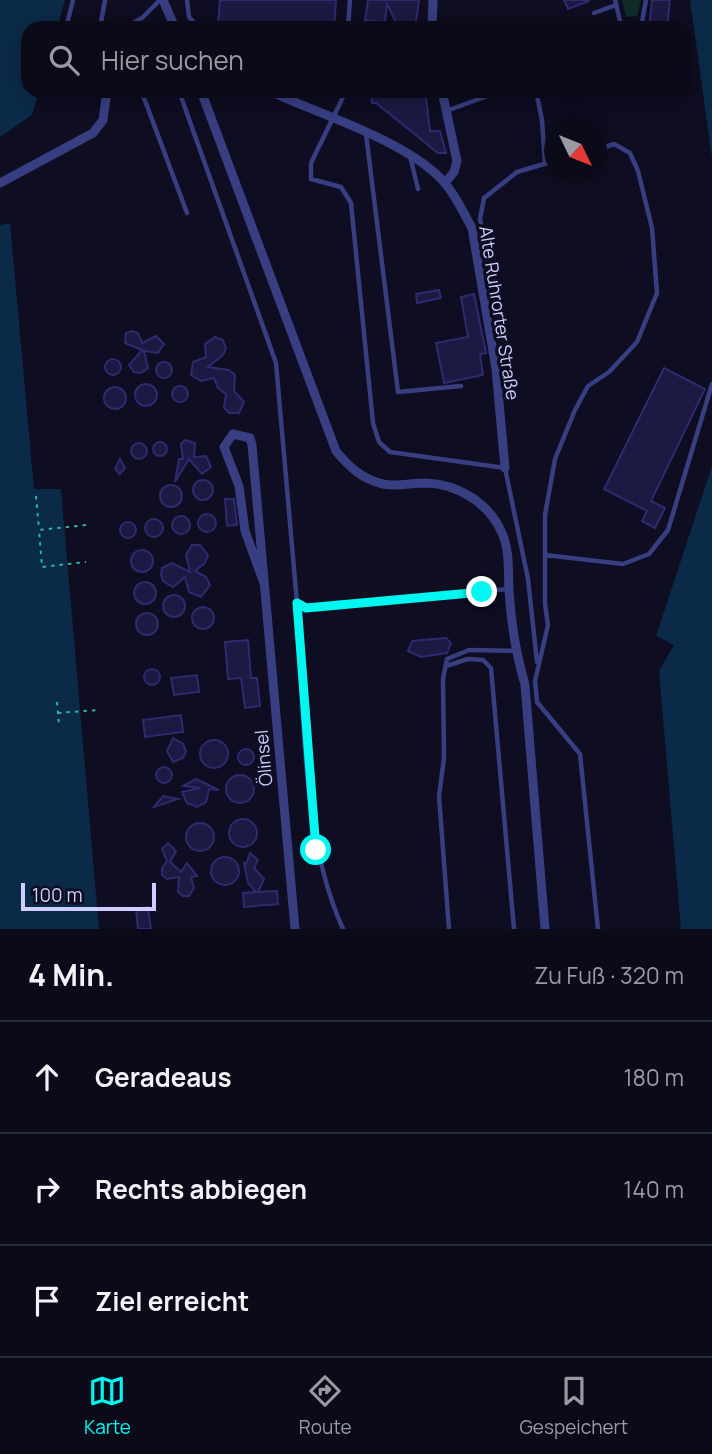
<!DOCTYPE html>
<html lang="de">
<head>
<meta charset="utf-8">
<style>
  :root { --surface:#0a0a19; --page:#131322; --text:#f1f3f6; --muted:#999aa2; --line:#2a2b38; --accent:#00f8f0 }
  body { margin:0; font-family:Manrope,sans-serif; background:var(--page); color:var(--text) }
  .compass { position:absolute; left:544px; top:119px; width:63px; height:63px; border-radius:50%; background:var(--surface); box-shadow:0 4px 18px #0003; rotate:133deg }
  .scale { position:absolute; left:21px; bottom:18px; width:135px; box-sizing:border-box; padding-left:7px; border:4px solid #cdceff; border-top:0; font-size:19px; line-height:24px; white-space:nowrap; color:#cdceff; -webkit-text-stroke:5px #0e0d21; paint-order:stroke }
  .stop { position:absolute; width:21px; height:21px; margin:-16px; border:5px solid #00f8f0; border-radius:50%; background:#fff }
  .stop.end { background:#00f8f0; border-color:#fff; box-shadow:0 2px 7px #0008 }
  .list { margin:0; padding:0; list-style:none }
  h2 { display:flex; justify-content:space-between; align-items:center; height:91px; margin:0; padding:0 28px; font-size:30px }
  h2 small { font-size:23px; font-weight:400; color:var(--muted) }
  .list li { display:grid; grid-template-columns:46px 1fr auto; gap:21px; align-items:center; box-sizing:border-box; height:112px; padding:0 28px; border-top:2px solid var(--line) }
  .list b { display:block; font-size:26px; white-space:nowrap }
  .list em { font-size:23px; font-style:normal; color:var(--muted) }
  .icon { flex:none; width:38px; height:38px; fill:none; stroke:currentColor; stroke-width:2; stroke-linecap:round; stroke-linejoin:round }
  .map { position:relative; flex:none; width:712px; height:929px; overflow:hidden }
  .search { position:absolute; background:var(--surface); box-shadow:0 4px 18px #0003; left:21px; right:21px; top:21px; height:77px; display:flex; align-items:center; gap:18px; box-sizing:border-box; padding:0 24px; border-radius:21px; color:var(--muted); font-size:26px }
  .sheet { height:427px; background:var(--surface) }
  nav { display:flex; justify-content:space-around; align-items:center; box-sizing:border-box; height:98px; border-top:2px solid var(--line); background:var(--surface); font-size:19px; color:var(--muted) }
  nav a { display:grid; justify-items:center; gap:4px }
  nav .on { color:var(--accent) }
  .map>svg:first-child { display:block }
</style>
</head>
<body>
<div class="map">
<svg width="712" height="929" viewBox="0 0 712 929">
  <rect width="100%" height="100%" fill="#0e0d21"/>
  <!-- green -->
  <path fill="#102b27" d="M622 0H641L637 16 626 17Z"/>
  <!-- water -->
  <path fill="#0b2a47" d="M0 0H65L57 28H28V91H39L32 115 0 137Z
    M690 0H712V158Z
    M10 223 34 489H61L99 929H0V225Z
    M712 466V929H681L659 671 674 645 656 636Z"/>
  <!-- building -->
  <path fill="#1c1943" stroke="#2f2a6f" stroke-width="2" d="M220 0H336L334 28 218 25Z
    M368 0H419L415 28H399L387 4 385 22 365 20Z
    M564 0H589V1L568 9Z
    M652 0H670L667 28H649Z
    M371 91H422L426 97 430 131H440L446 153H438L376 103H372Z
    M439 290 441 298 417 303 416 294Z
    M474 294 486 353 480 354 483 375 444 383 436 343 468 337 461 297Z
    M132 331 138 333 142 343 156 336 164 344 158 353 144 351 148 368 141 373 134 372 129 365 142 350 125 343 126 333Z
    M215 337 223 340 226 349 223 355 208 367 229 370 235 375 234 391 244 402 239 413H229L224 408 226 394 218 388 214 378 201 381 191 375 193 362 206 357 205 344Z
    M105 367a8 8 0 1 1 16 0a8 8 0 1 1-16 0Z
    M156 370a8 8 0 1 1 16 0a8 8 0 1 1-16 0Z
    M664 368 705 389 651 501 665 508 655 528 642 521 647 511 604 489Z
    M135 395a11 11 0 1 1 22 0a11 11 0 1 1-22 0Z
    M172 394a8 8 0 1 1 16 0a8 8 0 1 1-16 0Z
    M104 398a11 11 0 1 1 22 0a11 11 0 1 1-22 0Z
    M185 440 195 443 194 457 206 456 211 467 202 474 189 459 175 482 179 459H183L181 444Z
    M153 449a7 7 0 1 1 14 0a7 7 0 1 1-14 0Z
    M131 451a8 8 0 1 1 16 0a8 8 0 1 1-16 0Z
    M120 459 125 468 120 474 115 469Z
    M193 490a10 10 0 1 1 20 0a10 10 0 1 1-20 0Z
    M160 496a11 11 0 1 1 22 0a11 11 0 1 1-22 0Z
    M225 499H234L237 525 227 526Z
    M198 523a9 9 0 1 1 18 0a9 9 0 1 1-18 0Z
    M172 525a9 9 0 1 1 18 0a9 9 0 1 1-18 0Z
    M145 528a9 9 0 1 1 18 0a9 9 0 1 1-18 0Z
    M120 530a8 8 0 1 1 16 0a8 8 0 1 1-16 0Z
    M192 545H200L208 555 205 563 195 571 206 577 210 585 201 597 189 592 185 577 173 587 163 581 161 574 162 568 172 563 190 572 186 555Z
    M131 561a11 11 0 1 1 22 0a11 11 0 1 1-22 0Z
    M134 593a11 11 0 1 1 22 0a11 11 0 1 1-22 0Z
    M163 606a11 11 0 1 1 22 0a11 11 0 1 1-22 0Z
    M192 618a11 11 0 1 1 22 0a11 11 0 1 1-22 0Z
    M136 624a11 11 0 1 1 22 0a11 11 0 1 1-22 0Z
    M446 638 451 643 447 653 421 657 408 651 412 641Z
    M248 640 251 678H257L260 706 245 708 241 678 228 679 225 642Z
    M144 677a8 8 0 1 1 16 0a8 8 0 1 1-16 0Z
    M197 675 199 692 174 695 171 678Z
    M181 715 183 732 145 737 143 720Z
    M173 738 183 744 186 751 183 758 173 762 167 751Z
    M200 754a14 14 0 1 1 28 0a14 14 0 1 1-28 0Z
    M238 757a8 8 0 1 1 16 0a8 8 0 1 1-16 0Z
    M156 775a8 8 0 1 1 16 0a8 8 0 1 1-16 0Z
    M226 789a14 14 0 1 1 28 0a14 14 0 1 1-28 0Z
    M196 779 219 790 209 789 206 802 197 807 187 803 182 792 200 788 183 786Z
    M163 796 178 799 154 807Z
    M229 833a14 14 0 1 1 28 0a14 14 0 1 1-28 0Z
    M186 837a14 14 0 1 1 28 0a14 14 0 1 1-28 0Z
    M168 843 176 851 170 862 181 872 187 863 197 876 191 877 194 888 189 896H183L178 892 179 877 167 879 162 875V868L167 861 162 849Z
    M250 853 258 860 254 868 264 879 258 892 277 891 278 904 244 907 243 893 256 892 248 883 244 863 246 864Z
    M211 871a14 14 0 1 1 28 0a14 14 0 1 1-28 0Z
    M148 907 151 929H138L136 909Z"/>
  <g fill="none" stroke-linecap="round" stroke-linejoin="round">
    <!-- path -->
    <path stroke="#2cb49a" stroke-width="2" stroke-dasharray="3.5 5" stroke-linecap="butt" d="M36 496 39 529
      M86 525 39 530 42 567 86 562
      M57 702 59 725
      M58 713 98 710"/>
    <!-- service -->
    <path stroke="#373e81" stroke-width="4.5" d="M187 0 189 17 199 28
      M615 0 621 25 626 28
      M594 13 616 5
      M66 28 73 0
      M100 28 105 0
      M124 28 142 18 160 0
      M348 28 350 0
      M636 28 642 22 646 0
      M138 91 144 98 187 213
      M179 91 276 363 297 603
      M346 91 311 163V179L341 187 351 203 373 423 379 442 390 452 505 468 528 579 537 662
      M536 91 542 120 545 164
      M446 111 501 91
      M366 134 398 392 461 386
      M596 150 614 144 630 153 638 171 652 228 657 293 637 342 609 372 588 386 575 410 555 459 545 515V604L548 625 535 681 537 702 580 754 598 929
      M410 156 418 189
      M480 274 488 271 490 265 480 219 484 198 517 172 554 161
      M545 555 623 564 649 554 668 530 712 384
      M446 666 468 659 483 660 491 668 514 929
      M343 929C300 834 304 707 297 603L306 608 508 589
      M449 929 439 796 444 758 443 679 447 659 469 650 516 651"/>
    <!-- minor -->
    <path stroke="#373e81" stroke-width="9" d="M163 0 175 28
      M432 28 433 0
      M201 91 336 451C349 467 362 479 383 484 397 487 411 483 426 483 458 484 489 503 502 533 510 551 508 571 509 591 511 623 516 654 525 685L545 929
      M269 91C319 114 407 141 443 181 455 194 463 212 472 228L496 369 505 468
      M442 91 457 161 454 172 445 183
      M0 183 93 133 103 120 107 91
      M264 583 245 531 239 486 224 447 233 434 250 438 252 445 295 929"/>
  </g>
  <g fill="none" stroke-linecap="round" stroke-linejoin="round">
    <!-- route -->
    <path stroke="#00f8f0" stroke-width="9" d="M316 850 297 603 306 608 482 592"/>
  </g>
  <g text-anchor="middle" stroke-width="7" stroke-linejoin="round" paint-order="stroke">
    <!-- street labels -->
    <g font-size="18" fill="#cdceff" stroke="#0e0d21">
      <text transform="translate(499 313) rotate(81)" y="6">Alte Ruhrorter Straße</text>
      <text transform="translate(264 758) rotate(-95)" y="6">Ölinsel</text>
    </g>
  </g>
</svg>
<svg class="compass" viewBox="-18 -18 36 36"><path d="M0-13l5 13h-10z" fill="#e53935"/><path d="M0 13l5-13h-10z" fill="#999aa2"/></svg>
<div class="scale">100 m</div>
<div class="stop" style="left:316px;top:850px"></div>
<div class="stop end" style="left:482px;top:592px"></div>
<div class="search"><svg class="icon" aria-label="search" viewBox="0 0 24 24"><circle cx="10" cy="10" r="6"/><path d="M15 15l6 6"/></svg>Hier suchen</div>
</div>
<section class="sheet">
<h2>4 Min.<small>Zu Fuß · 320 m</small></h2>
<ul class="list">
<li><svg class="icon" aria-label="ahead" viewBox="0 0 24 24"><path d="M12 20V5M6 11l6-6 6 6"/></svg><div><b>Geradeaus</b></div><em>180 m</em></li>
<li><svg class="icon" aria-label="right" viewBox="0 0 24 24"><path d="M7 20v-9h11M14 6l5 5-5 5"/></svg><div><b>Rechts abbiegen</b></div><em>140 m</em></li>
<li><svg class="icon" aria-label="arrive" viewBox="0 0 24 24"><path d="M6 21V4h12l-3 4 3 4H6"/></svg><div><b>Ziel erreicht</b></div></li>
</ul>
</section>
<nav>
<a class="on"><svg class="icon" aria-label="map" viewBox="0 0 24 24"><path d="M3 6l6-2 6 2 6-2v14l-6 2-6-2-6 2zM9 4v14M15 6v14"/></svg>Karte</a>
<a><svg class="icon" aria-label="directions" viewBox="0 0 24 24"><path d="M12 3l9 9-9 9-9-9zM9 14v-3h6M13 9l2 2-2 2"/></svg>Route</a>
<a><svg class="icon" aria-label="saved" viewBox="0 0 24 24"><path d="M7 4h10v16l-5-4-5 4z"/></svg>Gespeichert</a>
</nav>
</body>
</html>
